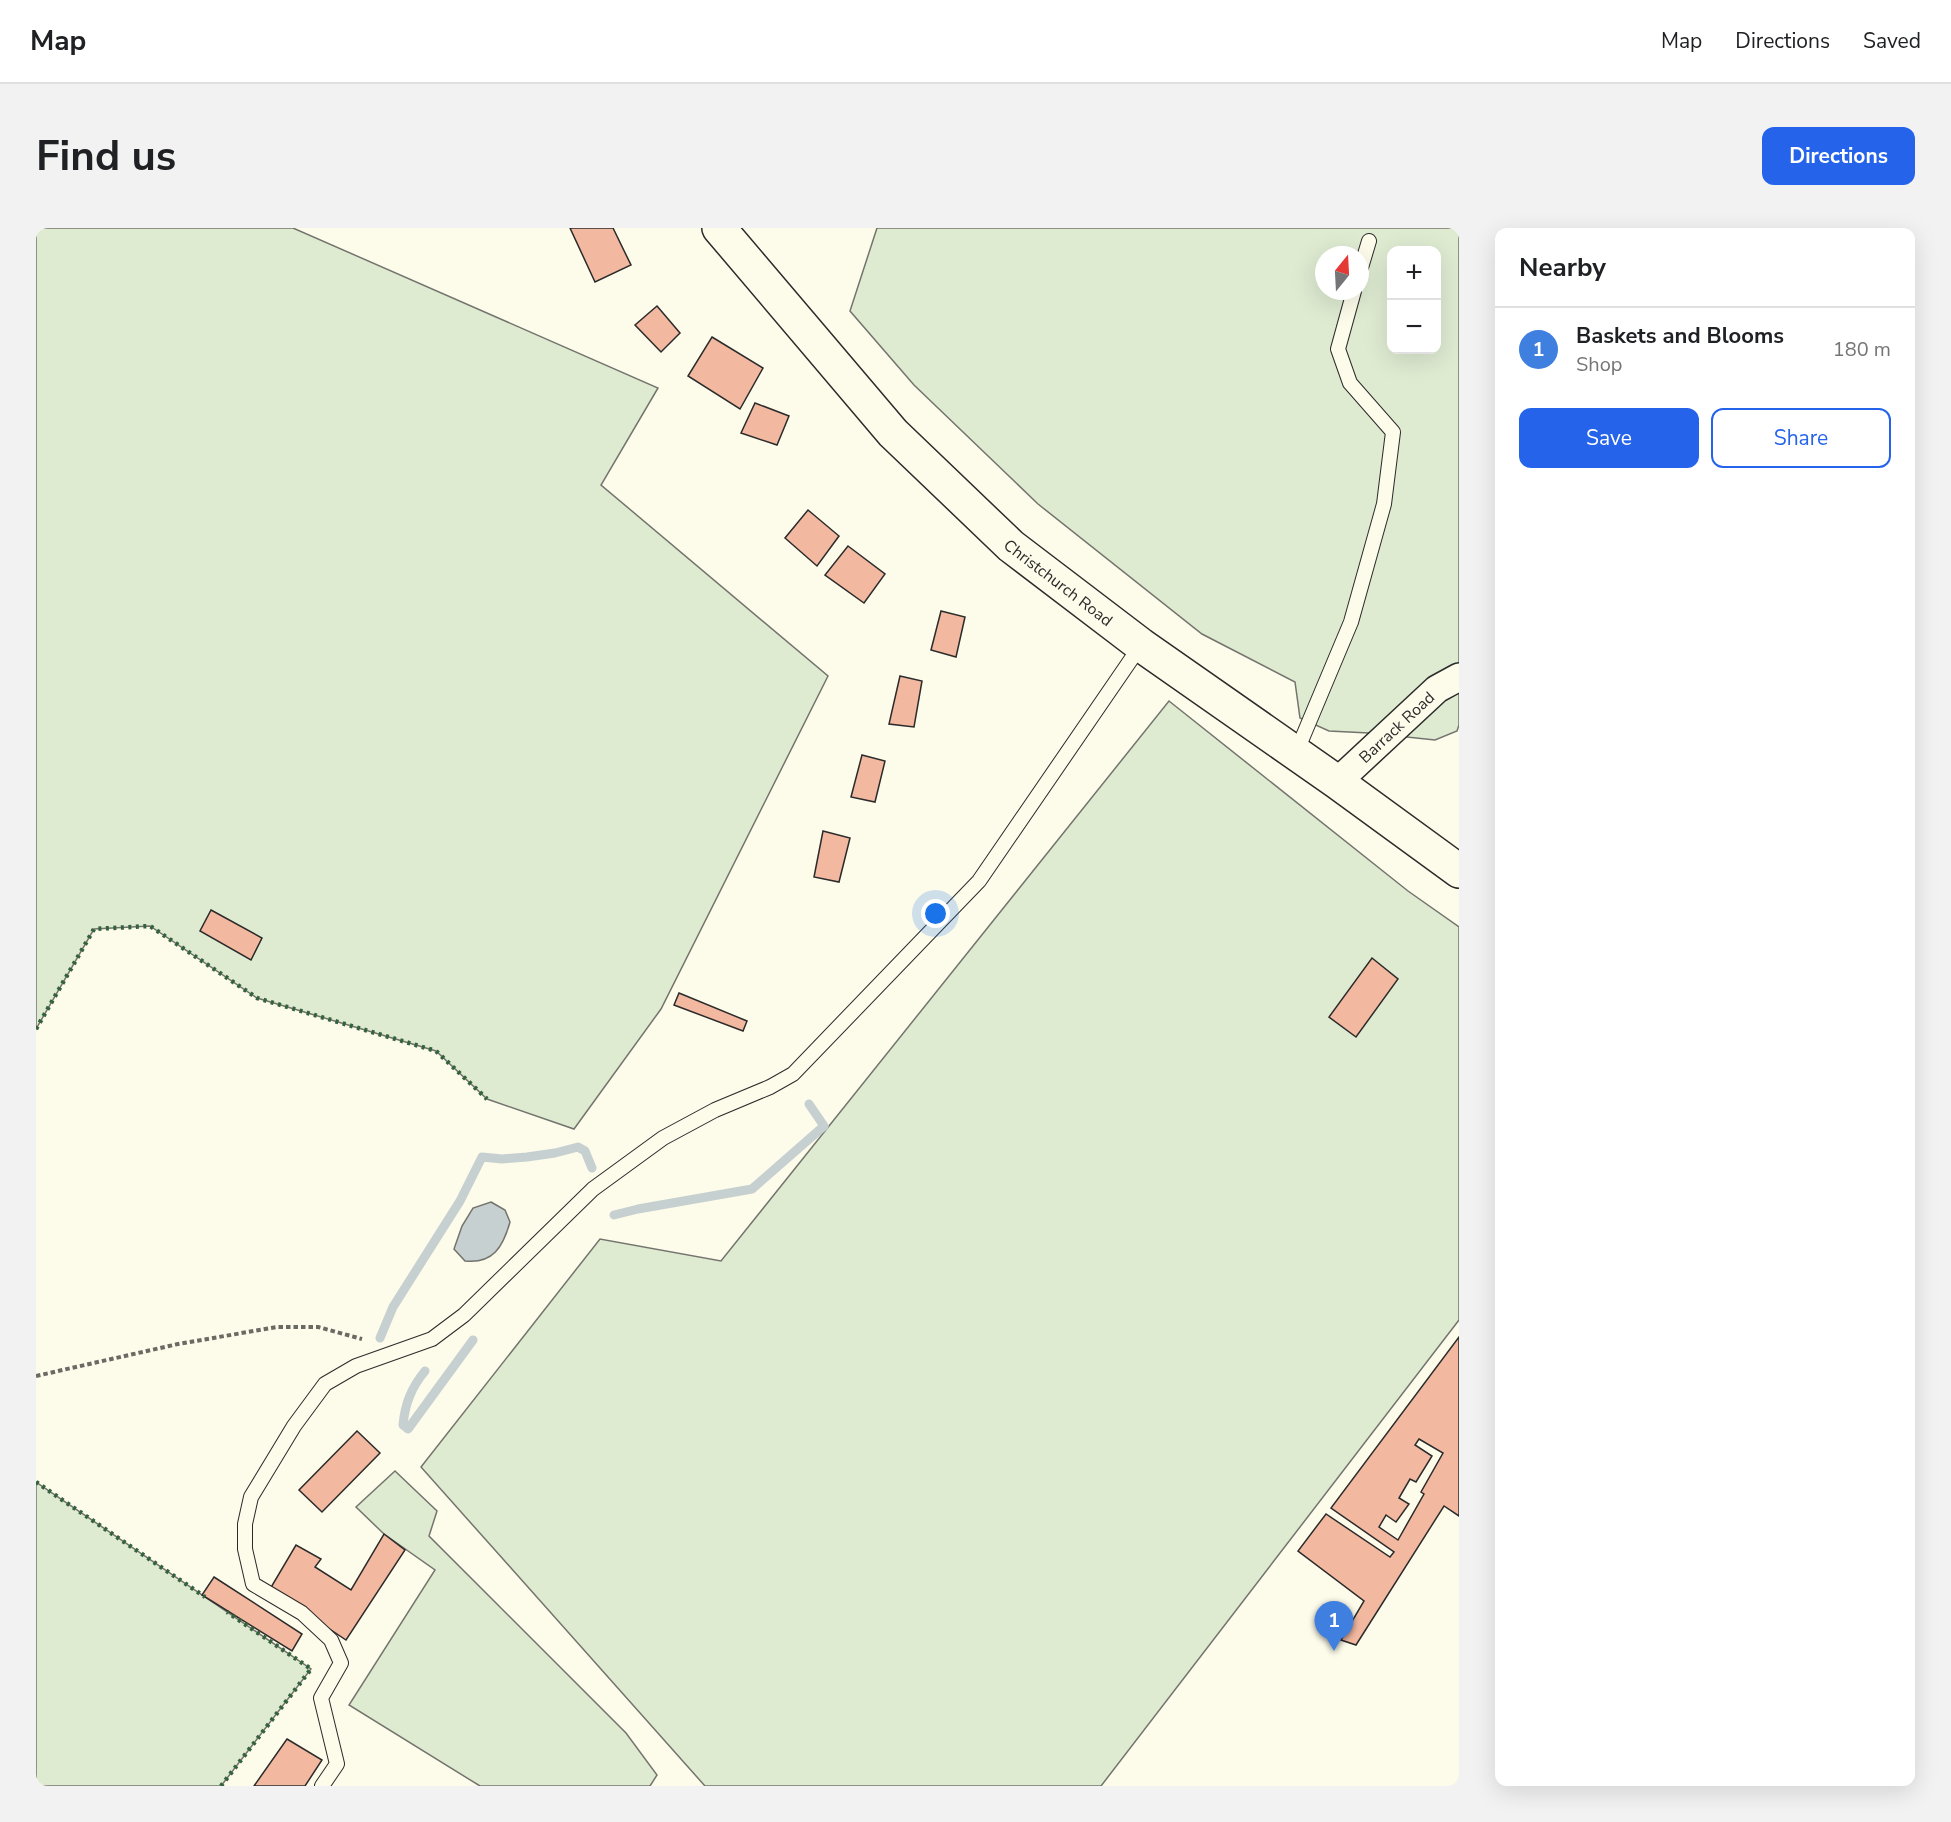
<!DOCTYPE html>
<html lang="en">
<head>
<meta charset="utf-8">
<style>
  :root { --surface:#fff; --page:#f2f2f2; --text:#202124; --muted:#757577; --line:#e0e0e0; --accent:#2563eb }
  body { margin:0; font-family:"Nunito Sans",sans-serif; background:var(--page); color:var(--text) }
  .controls { position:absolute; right:18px; top:18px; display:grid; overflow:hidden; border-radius:12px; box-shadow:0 6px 24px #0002 }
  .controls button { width:54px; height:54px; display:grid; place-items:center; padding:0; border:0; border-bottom:2px solid var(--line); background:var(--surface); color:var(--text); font:30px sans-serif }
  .compass { position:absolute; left:1279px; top:18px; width:54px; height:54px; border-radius:50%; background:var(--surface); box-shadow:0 6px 24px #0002; rotate:18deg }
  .you { position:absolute; left:900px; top:686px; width:21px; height:21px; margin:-15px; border:4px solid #fff; border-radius:50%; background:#1a73e8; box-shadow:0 0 0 9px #1a73e833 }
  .badge { display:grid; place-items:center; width:39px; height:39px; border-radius:50%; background:var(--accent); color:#fff; font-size:20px; font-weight:700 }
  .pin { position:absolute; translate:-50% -50px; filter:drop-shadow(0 2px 3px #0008) }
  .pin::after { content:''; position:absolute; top:32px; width:21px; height:18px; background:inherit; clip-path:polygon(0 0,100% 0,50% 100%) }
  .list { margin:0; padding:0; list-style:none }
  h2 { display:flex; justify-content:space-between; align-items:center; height:78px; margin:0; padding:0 24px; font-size:26px }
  h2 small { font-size:20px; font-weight:400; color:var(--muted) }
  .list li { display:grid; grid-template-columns:39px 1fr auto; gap:18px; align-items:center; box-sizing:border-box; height:84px; padding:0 24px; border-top:2px solid var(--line) }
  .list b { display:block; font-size:22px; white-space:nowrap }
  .list p { margin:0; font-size:20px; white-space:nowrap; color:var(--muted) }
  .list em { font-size:20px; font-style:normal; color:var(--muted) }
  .actions { display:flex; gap:12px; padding:18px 24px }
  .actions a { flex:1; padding:14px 0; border:2px solid var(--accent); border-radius:12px; text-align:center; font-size:21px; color:var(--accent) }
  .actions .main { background:var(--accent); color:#fff }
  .map { position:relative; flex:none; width:1423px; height:1558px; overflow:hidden; border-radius:12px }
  header { display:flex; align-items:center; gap:36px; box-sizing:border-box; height:84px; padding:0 30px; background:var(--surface); border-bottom:2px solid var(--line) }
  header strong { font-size:28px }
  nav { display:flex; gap:33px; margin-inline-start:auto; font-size:21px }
  .intro { display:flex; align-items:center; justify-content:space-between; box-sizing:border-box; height:144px; padding:0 36px }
  h1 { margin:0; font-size:42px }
  .button { padding:15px 27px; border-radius:12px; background:var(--accent); color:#fff; font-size:21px; font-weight:700 }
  main { display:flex; gap:36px; padding:0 36px }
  aside { flex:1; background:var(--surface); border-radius:12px; box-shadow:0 6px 24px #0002 }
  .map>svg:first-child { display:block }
</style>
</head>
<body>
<header>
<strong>Map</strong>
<nav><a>Map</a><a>Directions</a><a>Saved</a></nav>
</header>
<div class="intro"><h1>Find us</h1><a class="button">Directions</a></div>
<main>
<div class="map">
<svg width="1423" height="1558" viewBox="0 0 1423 1558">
  <rect width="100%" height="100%" fill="#fdfbea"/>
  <!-- green -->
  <path fill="#deebd1" stroke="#74746e" stroke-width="1.5" fill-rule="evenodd" d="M0 0H257L622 160 565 257 792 448 625 781 538 901 451 871 400 823 221 770 114 698 58 701 0 801Z
    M841 0H1423V497L1421 503 1399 512 1333 505 1293 503 1264 490 1259 454 1166 406 1002 276 878 157 814 83ZM1356 22H1400V122H1356ZM1288 27H1324V63H1288Z
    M1133 473 1372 663 1423 699V1092L1065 1558H669L385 1239 564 1011 685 1033Z
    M359 1243 401 1283 393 1308 590 1505 621 1547 614 1558H444L313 1477 399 1342 348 1306 320 1279Z
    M0 1254 275 1441 185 1558H0Z"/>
  <!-- water -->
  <path fill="#c7d0d0" stroke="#74746e" stroke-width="1.5" d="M455 974 469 982 474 994C467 1019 457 1036 429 1033L418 1021 426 998 437 980Z"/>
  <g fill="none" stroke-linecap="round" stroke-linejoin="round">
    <!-- stream -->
    <path stroke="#c7d0d0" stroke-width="9" d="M578 987 602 981 716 961 788 898 773 876
      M344 1110 357 1079 424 973 446 929 466 931 491 929 519 925 542 919 549 923 556 940
      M389 1143C375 1160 369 1176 367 1197L372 1201 437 1112"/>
  </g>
  <!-- building -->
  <path fill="#f2b8a0" stroke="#2b2b2b" stroke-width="1.5" fill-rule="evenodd" d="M534 0H577L595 37 559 54Z
    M621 78 644 105 625 124 599 97Z
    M676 109 727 140 704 181 652 148Z
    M719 175 753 188 741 217 705 205Z
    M772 282 803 308 781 338 749 310Z
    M812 318 849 346 828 375 789 347Z
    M905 383 929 389 920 429 895 422Z
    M864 448 886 453 878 499 853 496Z
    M826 527 849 533 839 574 815 569Z
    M787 603 814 610 803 654 778 649Z
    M175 682 226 710 215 732 164 703Z
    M1336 730 1362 751 1320 809 1293 789Z
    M643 765 711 793 707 803 638 777Z
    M1423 1109V1288L1408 1278 1320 1417 1305 1412 1328 1373 1262 1323 1290 1286 1354 1329 1358 1324 1295 1280ZM1383 1211 1407 1225 1385 1264 1388 1266 1362 1312 1343 1299 1350 1287 1360 1294 1373 1276 1363 1270 1374 1251 1380 1254 1396 1228 1379 1217Z
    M321 1203 344 1225 286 1284 263 1262Z
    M348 1306 369 1322 310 1412 234 1361 260 1317 285 1331 279 1339 315 1362Z
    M178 1349 266 1406 256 1423 166 1367Z
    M251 1511 286 1532 269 1558H218Z"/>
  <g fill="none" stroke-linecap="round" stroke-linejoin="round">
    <!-- lane casing -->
    <g stroke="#2b2b2b" stroke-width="16">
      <path id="lane" d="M1324 43 1333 13
        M1260 525 1315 394 1348 276 1357 204 1314 155 1302 121 1318 63
        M286 1558 301 1536 285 1470 305 1435 295 1412 266 1385 217 1356 209 1321V1296L215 1269 258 1198 289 1156 320 1138 396 1111 428 1087 557 961 627 910 679 882 734 859 757 846 943 653 1105 417"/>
    </g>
    <!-- street casing -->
    <g stroke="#2b2b2b" stroke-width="30">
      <g id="street">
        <path id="s1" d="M1301 554 1401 461 1423 449"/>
      </g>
    </g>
    <!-- secondary casing -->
    <g stroke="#2b2b2b" stroke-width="36">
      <g id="secondary">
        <path id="s2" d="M683 0 857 205 975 318 1105 417 1301 554 1423 643"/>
      </g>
    </g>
    <!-- path -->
    <path stroke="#6a6964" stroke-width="4" stroke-dasharray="4.5 3" stroke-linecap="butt" d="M0 1148 142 1116 241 1099H282L326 1111"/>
    <!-- lane -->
    <use href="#lane" stroke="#fdfbea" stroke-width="14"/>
    <!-- street -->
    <use href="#street" stroke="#fdfbea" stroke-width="27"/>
    <!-- secondary -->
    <use href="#secondary" stroke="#fdfbea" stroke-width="33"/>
    <!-- hedge -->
    <path stroke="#34623c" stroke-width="4.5" stroke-dasharray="3 4.5" stroke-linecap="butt" d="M0 801 58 701 114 698 221 770 400 823 451 871
      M0 1254 169 1369
      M185 1558 275 1441 191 1384"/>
  </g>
  <g text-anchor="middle" stroke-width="4.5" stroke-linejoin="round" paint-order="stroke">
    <!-- street labels -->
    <g font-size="16" fill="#2b2b2b" stroke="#fdfbea">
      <text dy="6" stroke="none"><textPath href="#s2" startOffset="492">Christchurch Road</textPath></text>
      <text dy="6" stroke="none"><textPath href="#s1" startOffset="81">Barrack Road</textPath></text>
    </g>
  </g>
</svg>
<div class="controls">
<button>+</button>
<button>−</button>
</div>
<svg class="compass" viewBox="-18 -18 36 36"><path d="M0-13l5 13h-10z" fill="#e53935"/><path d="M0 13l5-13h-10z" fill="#757577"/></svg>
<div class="you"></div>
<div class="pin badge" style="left:1298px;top:1423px;background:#3f7fe0">1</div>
</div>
<aside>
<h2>Nearby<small></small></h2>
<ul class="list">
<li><span class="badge" style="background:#3f7fe0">1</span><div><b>Baskets and Blooms</b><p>Shop</p></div><em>180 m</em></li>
</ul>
<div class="actions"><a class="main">Save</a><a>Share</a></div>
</aside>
</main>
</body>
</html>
